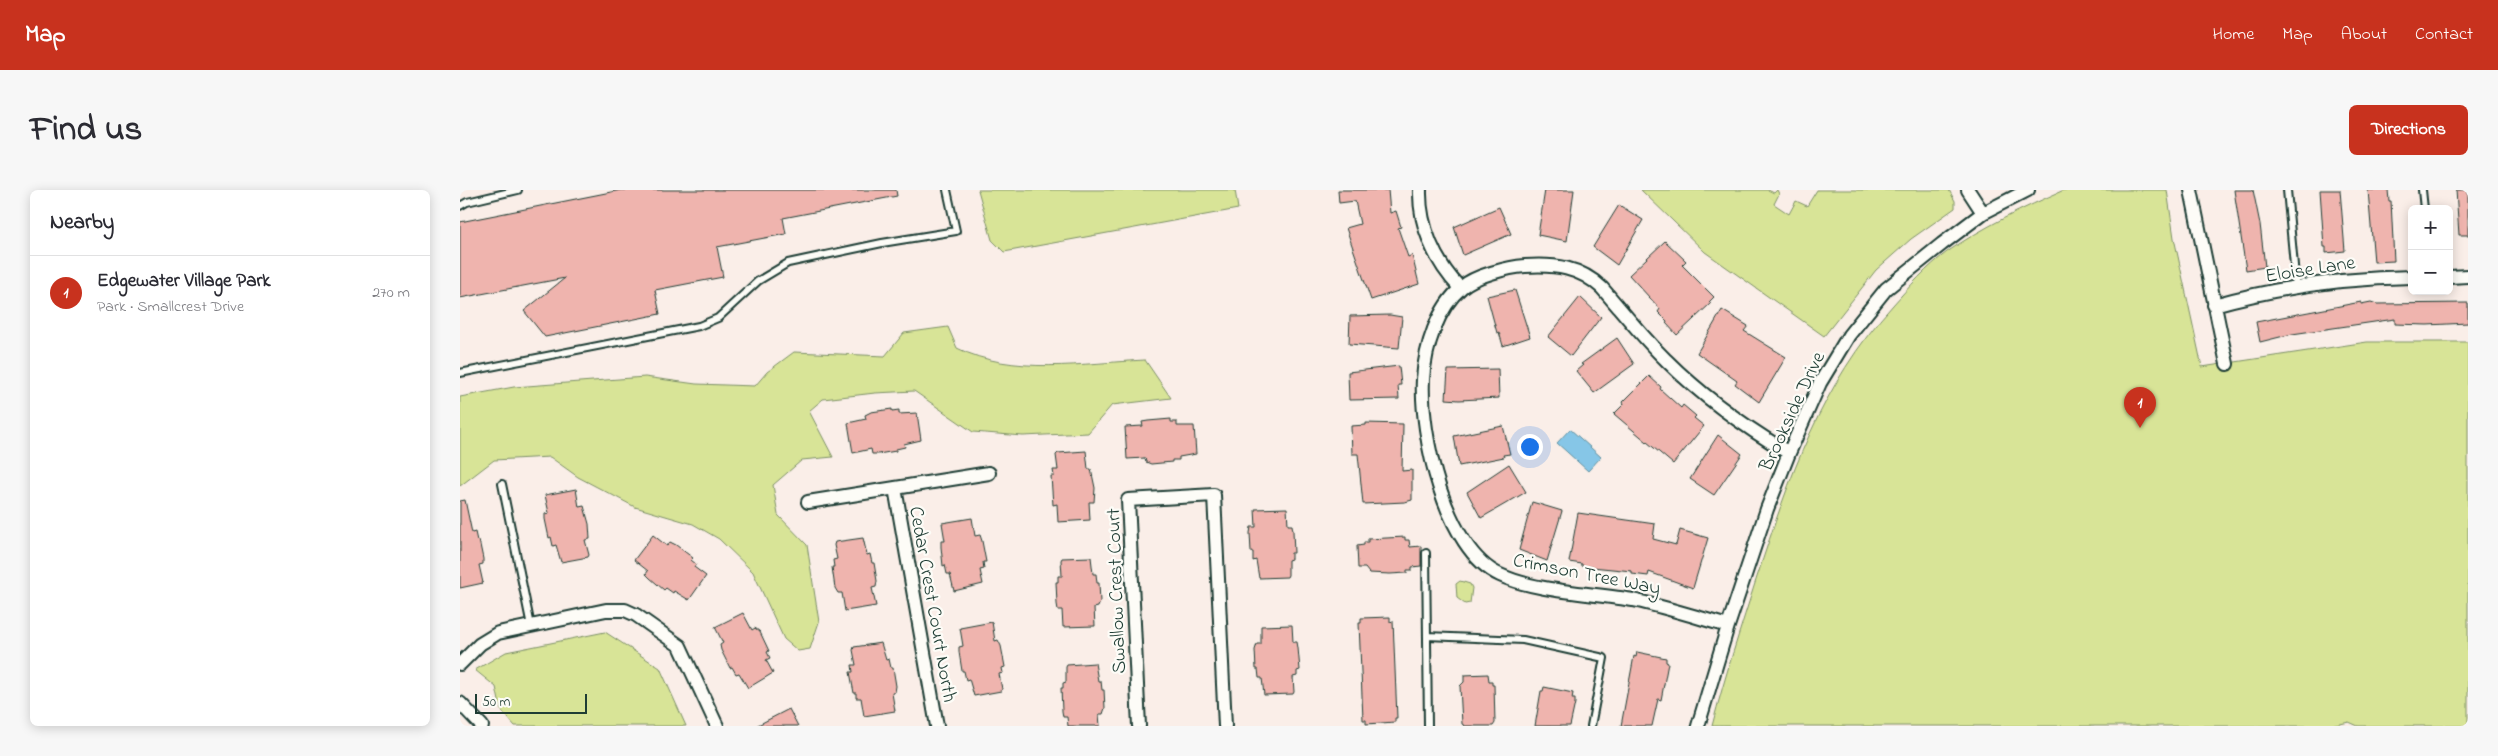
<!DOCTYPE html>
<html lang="en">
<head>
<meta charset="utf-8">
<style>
  :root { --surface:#fff; --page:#f7f7f7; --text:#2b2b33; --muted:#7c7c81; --line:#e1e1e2; --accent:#c8321e }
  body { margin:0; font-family:"Indie Flower",sans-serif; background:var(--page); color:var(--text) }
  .controls { position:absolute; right:15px; top:15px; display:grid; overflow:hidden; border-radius:8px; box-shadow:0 2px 12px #0003 }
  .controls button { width:45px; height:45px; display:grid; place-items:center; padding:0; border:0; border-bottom:1px solid var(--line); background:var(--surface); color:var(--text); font:25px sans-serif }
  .scale { position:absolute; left:15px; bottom:12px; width:112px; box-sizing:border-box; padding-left:5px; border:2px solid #1f3d34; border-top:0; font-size:14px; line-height:18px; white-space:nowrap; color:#1f3d34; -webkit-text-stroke:4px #fdfcf7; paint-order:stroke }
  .you { position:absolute; left:1069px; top:256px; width:18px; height:18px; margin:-12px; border:4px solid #fff; border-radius:50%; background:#1a73e8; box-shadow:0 0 0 8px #1a73e833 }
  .badge { display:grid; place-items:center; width:32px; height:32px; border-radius:50%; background:var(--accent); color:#fff; font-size:16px; font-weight:700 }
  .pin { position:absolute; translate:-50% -41px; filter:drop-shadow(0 1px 2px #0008) }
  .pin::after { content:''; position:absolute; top:26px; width:18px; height:15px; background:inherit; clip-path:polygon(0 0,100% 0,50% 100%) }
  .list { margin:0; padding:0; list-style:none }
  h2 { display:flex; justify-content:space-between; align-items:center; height:65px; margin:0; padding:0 20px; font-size:21px }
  h2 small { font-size:16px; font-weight:400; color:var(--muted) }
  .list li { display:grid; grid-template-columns:32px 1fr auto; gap:15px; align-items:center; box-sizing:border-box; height:75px; padding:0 20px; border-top:1px solid var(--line) }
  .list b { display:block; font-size:19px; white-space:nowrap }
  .list p { margin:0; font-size:16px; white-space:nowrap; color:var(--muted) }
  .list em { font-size:16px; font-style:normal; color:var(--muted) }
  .map { position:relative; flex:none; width:2008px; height:536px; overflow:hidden; border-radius:8px }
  header { display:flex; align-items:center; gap:30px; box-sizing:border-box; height:70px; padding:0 25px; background:var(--accent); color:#fff }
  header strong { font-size:24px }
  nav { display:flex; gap:28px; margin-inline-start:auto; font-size:18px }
  .intro { display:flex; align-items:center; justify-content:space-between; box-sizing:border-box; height:120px; padding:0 30px }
  h1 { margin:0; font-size:35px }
  .button { padding:12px 22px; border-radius:8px; background:var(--accent); color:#fff; font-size:18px; font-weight:700 }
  main { display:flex; gap:30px; padding:0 30px }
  aside { flex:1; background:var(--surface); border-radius:8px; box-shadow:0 2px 12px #0003 }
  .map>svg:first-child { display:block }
</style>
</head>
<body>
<header>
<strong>Map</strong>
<nav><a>Home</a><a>Map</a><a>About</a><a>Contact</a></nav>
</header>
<div class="intro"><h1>Find us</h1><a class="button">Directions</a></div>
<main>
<aside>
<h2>Nearby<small></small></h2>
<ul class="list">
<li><span class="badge">1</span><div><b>Edgewater Village Park</b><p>Park · Smallcrest Drive</p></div><em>270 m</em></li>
</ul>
</aside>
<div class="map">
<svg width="2008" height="536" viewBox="0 0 2008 536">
  <rect width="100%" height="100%" fill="#faeee8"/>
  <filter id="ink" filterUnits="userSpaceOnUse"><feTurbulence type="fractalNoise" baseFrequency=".02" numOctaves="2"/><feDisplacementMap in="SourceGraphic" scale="10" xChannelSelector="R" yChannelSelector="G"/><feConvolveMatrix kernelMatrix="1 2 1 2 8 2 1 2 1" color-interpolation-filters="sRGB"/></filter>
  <g filter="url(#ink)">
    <!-- green -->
    <path fill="#d8e497" stroke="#7c9066" d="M518 0H775L778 19 544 62 532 50Z
      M1181 0H1308L1314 3 1317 0 1319 4 1314 14 1329 24 1336 11 1347 16 1357 0H1489L1495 11V18L1451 49 1416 80 1364 146 1245 62Z
      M1604 0H1707L1714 48 1742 177 1907 152H2008V536H1898L1889 532 1871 536H1252C1265 486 1281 437 1297 387 1330 286 1360 196 1433 115 1449 97 1467 77 1487 62 1523 37 1563 18 1604 0Z
      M488 137 497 158C552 186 625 173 685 170L711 208 652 215 628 243 563 246 513 242 454 201 415 203 363 209 349 221 373 267 342 270 313 295 318 325 347 355 359 432 350 459 338 461 324 449 293 382 259 349 233 334 175 317 118 287 90 267 34 270 0 296V207L54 197 185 187 236 194 295 196 307 182 334 162 425 166 444 143Z
      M1000 391 1010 394 1012 398 1010 413 1005 414 997 408 996 394Z
      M145 442 200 478 226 536H55L41 520 36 497 15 480 46 462Z"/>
    <!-- water -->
    <path fill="#86c6e7" stroke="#5d8f9f" d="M1110 239 1141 267 1128 281 1097 253Z"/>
    <!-- building -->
    <path fill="#efb4ae" stroke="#1f3d34" d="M161 0H436L437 6 323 28 326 44 257 57 263 87 195 100 200 124 85 147 64 121 105 88 0 108V32Z
      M878 0H928L930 23 936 21 941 37 938 38 948 67 952 65 959 94 911 110 886 38 900 34 895 11 879 13Z
      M1085 0H1114L1107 51 1078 45Z
      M1774 0H1793L1800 34 1805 77 1786 80Z
      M1860 0H1880L1885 61 1866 63V57H1864Z
      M1908 0H1928L1929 11H1931L1934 71 1914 72Z
      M1996 0H2008V45H1999Z
      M1159 15 1183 30 1157 75 1133 57Z
      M1039 17 1051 44 1003 65 994 37Z
      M1205 51 1226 71 1222 75 1254 107 1249 112 1251 113 1217 145 1206 133 1207 131 1198 122 1200 119 1169 85Z
      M1055 100 1070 147 1043 156 1039 142 1037 143 1027 106Z
      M1120 107 1141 127 1111 166 1088 147Z
      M1901 112V114L1911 112 1917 114 2008 113V133L1967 135 1935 134V129L1832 144 1800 152 1796 132Z
      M1262 120 1288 136 1284 141 1326 167 1299 212 1275 194 1277 191 1237 163Z
      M930 125 942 127 939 158 889 154 890 126Z
      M1157 148 1174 174 1134 203 1116 181 1123 175 1121 174Z
      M939 176 941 195H938L939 209 889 210 888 182Z
      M1038 179 1039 208 999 210 986 209 988 180Z
      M1189 186 1201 197 1200 199 1221 218 1223 215 1236 226 1234 228 1244 236 1213 274 1154 224 1164 214 1163 212Z
      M432 219V221L439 220V224L457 223 461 250 444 254 445 257 436 259V261L418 264H412L411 259 393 263 388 233 406 229 405 225 411 222Z
      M711 229V232H717V236H734L736 264 719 267V270H712V272L691 274 686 272 685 268 667 269 665 237 683 236 682 232 688 231Z
      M906 233 943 234 942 281 952 280V310L945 312 903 314 898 264H892L891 236 906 235Z
      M1043 236 1050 264 1043 265 1044 267 999 276 994 246Z
      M1258 245 1282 264 1254 305 1230 289Z
      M626 261 628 279H631L635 298 634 312H629L630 330 598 332 597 314 593 315 591 286H594L593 280H598L596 265 598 263Z
      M1049 274 1066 302 1021 328 1007 302Z
      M116 299 119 317 124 316 129 334 130 349 125 350 129 365 128 367 101 372 96 355 93 356 91 347 89 348 85 329V324L89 323 85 305Z
      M5 310 12 343 15 342 17 351 19 350 23 369V374L19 375 23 393 0 398V311Z
      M1072 312 1102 321 1087 371 1059 360Z
      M827 318 828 335H832L833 341 834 363H831V369L828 370V385L827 387 799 388 796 370 793 371V362H791L790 343 791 337H796L795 319Z
      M1118 323 1195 334 1193 349 1216 355 1220 340 1248 348 1233 398 1189 382 1188 386 1172 384V381L1122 376V374L1109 372Z
      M512 328 515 346 520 345 522 351 526 372H523L524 379 520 380 523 394 494 401 490 384H487L485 375 483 376 481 357V351H485L482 333Z
      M193 345 207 356 210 352 216 355 233 368 231 370 236 374 234 377 246 386 229 410 214 401 213 403 206 398 204 400 190 388 186 384 188 381 174 370Z
      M945 347V350H949L950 357 961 356V376L952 377V380H947V383L930 384 909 383 905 378H898L897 356 904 355V352H908V349Z
      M403 348 407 365 410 364 412 373H414L417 391 416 397 412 398 416 416 385 421 382 403H378L375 398 372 377H374L373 370 377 369 374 355 375 352Z
      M631 367 633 384H636L637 393H639L640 412 638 417 634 418 635 436 603 437 602 420H598L597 414 596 392H598V386H602L601 370 602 368Z
      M283 423 292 440 295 438 300 442 309 461 307 462 310 468 306 470 313 483 288 498 279 483 276 484 272 477 270 478 261 460 260 455 263 453 255 437Z
      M930 427V432L933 431 937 528H935V532L906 534V530H903L899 433H901V428Z
      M532 432 535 451 538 450 541 456 545 477 542 478 543 483 539 484 542 499 541 501 514 506 509 489 506 490 504 481H502L499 462V457L503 456 500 438Z
      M832 435 833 452H837L838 458 840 480 837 481V486L833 487 834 502 833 504 804 505 802 488H799L798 479H796L795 460 797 454H801V436Z
      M421 453 426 470 429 469 431 478H433L436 496 435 502 432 503 435 521 404 526 401 508H396V503H394L390 482H393L392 475H396L393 460 394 457Z
      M1177 462 1206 468V472L1208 473 1201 510 1198 509 1192 536H1161L1174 466 1176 467Z
      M635 473 638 491H641L642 500H644L645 518 643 524H639L640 536H608L607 527H603L602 521 601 498H603V493L606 492V477L607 475Z
      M1028 484 1029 491H1032V495H1034L1035 533 1033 536H1005L1002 534 1000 496 1004 492V485Z
      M1084 497 1113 503 1112 509H1115V513L1110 536H1075L1081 501H1083Z
      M329 519 338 536H296Z"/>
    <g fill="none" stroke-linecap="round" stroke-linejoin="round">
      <!-- service casing -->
      <g stroke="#1f3d34" stroke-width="10">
        <path id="service" d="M1827 0 1836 97
          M1962 0 1964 19
          M0 16 7 12 58 0
          M0 183 239 136 258 128 298 91 328 73 422 53 496 41 487 0
          M42 294 71 436
          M966 363 968 536
          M967 446 1063 450 1144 468 1131 536"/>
      </g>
      <!-- minor casing -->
      <g stroke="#1f3d34" stroke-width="16">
        <path id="minor" d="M960 0C959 36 975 72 1000 98
          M1508 0 1523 23
          M1731 0 1767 174
          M1989 87 2008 86
          M1754 115C1819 97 1885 88 1952 87
          M435 298 477 536
          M348 312 529 283
          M1268 436C1236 427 1205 417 1173 410 1133 403 1076 402 1040 385 985 360 960 244 963 189 965 158 977 118 1002 97 1014 86 1049 77 1065 76 1095 74 1120 77 1142 98 1163 122 1183 148 1206 170 1242 206 1285 237 1329 263
          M0 474 20 454 38 443 146 420H165L176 425 220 456 257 536
          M0 513 22 536
          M679 536 668 310 754 305 765 536
          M1238 536 1268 436 1307 319 1329 263 1360 193 1389 145 1426 99 1482 54 1523 23 1568 0"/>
      </g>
      <!-- service -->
      <use href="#service" stroke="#fdfcf7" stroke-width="6"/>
      <!-- minor -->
      <use href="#minor" stroke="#fdfcf7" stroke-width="12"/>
    </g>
  </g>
  <g text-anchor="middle" stroke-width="4.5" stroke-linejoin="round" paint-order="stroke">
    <!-- street labels -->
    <g font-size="20" fill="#1f3d34" stroke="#fdfcf7">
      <text transform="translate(1850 78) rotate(-9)" y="7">Eloise Lane</text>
      <text transform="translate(1331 221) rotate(-65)" y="7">Brookside Drive</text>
      <text transform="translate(1127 383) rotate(11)" y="7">Crimson Tree Way</text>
      <text transform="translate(655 401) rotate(-92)" y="7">Swallow Crest Court</text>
      <text transform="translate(474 414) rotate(80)" y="7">Cedar Crest Court North</text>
    </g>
  </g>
</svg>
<div class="controls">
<button>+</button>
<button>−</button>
</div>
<div class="scale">50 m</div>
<div class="you"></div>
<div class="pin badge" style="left:1680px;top:238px">1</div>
</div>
</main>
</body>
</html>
